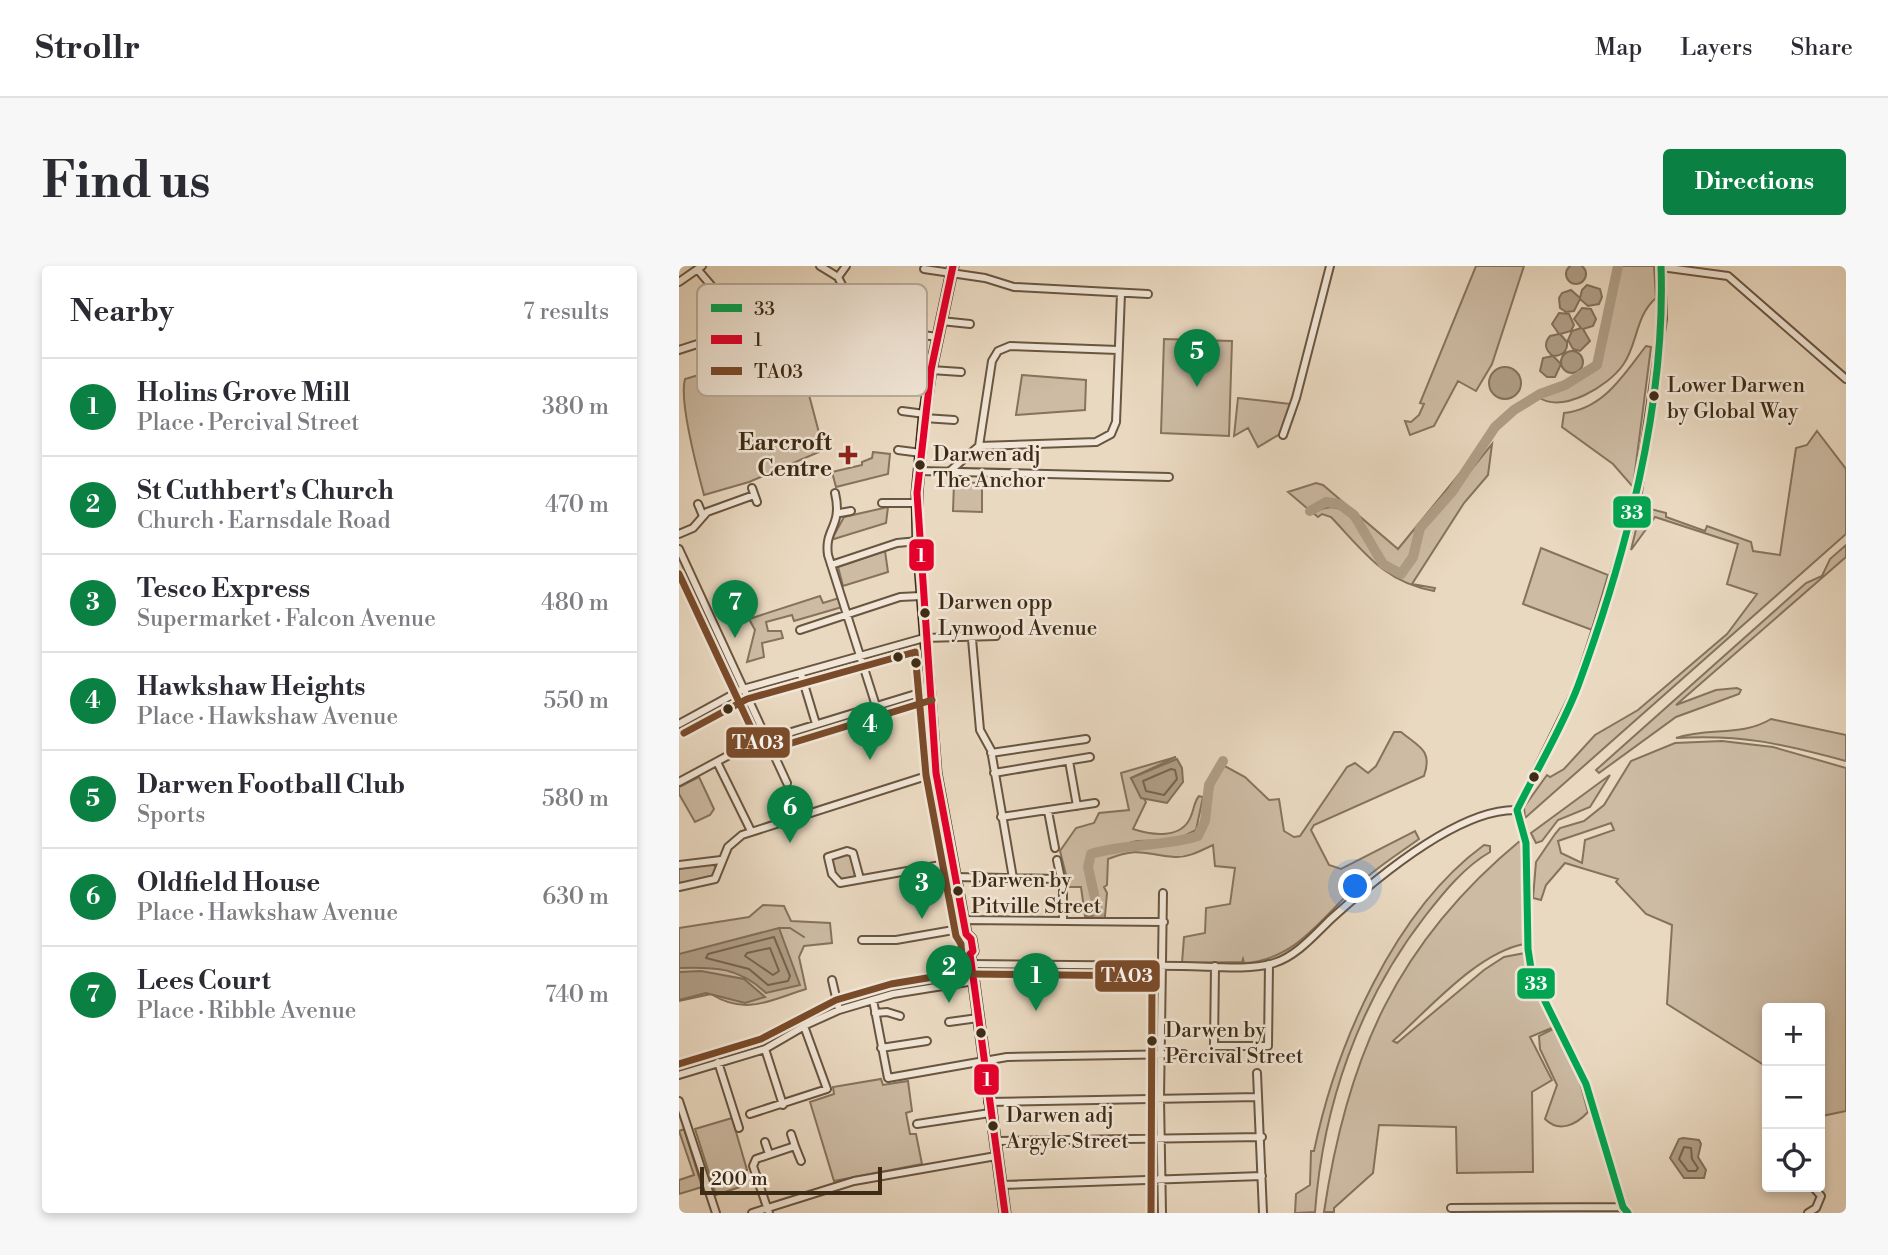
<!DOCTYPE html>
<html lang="en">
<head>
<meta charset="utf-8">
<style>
  :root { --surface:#fff; --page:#f7f7f7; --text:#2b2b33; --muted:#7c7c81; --line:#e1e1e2; --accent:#0b8043 }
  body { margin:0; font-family:"Libre Bodoni",serif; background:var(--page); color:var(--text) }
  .controls { position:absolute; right:21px; bottom:21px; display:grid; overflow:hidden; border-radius:7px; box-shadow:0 4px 10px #0003 }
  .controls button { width:63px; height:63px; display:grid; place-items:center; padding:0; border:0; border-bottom:2px solid var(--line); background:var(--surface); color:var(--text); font:35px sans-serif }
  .scale { position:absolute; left:21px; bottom:18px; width:182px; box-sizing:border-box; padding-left:7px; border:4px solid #3e2b15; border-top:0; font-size:19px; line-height:24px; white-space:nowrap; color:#3e2b15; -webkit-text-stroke:5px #f1e6d7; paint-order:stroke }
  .you { position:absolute; left:677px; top:621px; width:24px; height:24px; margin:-18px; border:5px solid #fff; border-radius:50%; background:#1a73e8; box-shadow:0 0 0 10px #1a73e833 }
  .badge { display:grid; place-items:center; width:46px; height:46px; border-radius:50%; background:var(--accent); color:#fff; font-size:23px; font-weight:700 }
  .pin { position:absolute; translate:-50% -58px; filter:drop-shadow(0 2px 4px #0008) }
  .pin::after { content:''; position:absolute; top:37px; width:24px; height:21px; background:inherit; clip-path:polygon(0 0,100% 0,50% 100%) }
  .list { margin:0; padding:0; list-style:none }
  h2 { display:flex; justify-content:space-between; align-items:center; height:91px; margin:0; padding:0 28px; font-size:30px }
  h2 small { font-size:23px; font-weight:400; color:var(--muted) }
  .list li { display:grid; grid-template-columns:46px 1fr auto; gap:21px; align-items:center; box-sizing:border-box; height:98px; padding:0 28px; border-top:2px solid var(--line) }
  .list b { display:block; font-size:26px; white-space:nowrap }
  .list p { margin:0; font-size:23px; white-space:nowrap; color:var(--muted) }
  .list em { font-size:23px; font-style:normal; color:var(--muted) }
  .icon { flex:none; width:38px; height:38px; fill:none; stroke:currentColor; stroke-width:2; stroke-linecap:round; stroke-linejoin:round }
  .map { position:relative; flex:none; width:1167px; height:947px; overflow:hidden; border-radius:7px }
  header { display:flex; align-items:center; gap:42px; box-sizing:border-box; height:98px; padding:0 35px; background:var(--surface); border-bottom:2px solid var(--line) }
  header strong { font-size:33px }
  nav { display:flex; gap:38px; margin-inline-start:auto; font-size:24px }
  .intro { display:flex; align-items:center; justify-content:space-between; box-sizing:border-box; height:168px; padding:0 42px }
  h1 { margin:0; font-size:49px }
  .button { padding:18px 32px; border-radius:7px; background:var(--accent); color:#fff; font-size:24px; font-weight:700 }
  main { display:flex; gap:42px; padding:0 42px }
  aside { flex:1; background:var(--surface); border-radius:7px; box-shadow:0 4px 10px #0003 }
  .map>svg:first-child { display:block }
</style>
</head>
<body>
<header>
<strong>Strollr</strong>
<nav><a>Map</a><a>Layers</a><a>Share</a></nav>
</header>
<div class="intro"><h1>Find us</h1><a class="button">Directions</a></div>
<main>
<aside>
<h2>Nearby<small>7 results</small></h2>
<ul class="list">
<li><span class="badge">1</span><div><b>Holins Grove Mill</b><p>Place · Percival Street</p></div><em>380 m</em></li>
<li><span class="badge">2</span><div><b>St Cuthbert's Church</b><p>Church · Earnsdale Road</p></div><em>470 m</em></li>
<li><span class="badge">3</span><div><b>Tesco Express</b><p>Supermarket · Falcon Avenue</p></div><em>480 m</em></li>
<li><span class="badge">4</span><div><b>Hawkshaw Heights</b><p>Place · Hawkshaw Avenue</p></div><em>550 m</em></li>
<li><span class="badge">5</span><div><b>Darwen Football Club</b><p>Sports</p></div><em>580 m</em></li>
<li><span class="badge">6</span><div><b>Oldfield House</b><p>Place · Hawkshaw Avenue</p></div><em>630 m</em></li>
<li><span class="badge">7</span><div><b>Lees Court</b><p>Place · Ribble Avenue</p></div><em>740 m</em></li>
</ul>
</aside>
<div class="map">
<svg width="1167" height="947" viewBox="0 0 1167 947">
  <rect width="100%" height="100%" fill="#ead9c1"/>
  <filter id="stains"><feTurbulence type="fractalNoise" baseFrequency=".00286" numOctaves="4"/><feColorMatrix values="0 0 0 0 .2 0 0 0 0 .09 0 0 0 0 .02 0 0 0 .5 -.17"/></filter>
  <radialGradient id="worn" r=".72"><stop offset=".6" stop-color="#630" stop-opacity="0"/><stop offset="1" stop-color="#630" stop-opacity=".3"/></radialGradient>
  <!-- green -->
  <path fill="#cdbba4" stroke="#86735c" stroke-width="2" fill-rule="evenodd" d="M797 0H845L813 98 797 125 779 115 755 160 731 169 726 155 732 156 740 149 745 138 741 137Z
    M942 0H975L977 32C956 50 959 78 944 99 929 120 884 148 859 131L887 121 921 100Z
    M485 73 553 75 550 170 482 167Z
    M117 80 143 178 138 180 140 186 70 216 25 229C18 203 0 134 6 113Z
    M967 80 972 81 954 221 934 198 883 161 885 147C925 143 945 108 967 80Z
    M343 109 407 114 406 144 337 149Z
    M559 132 612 138 601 168 579 181 569 162 555 170Z
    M1138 165 1167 203V268L846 552 845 541 868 509 871 511 885 503 916 469 959 444 1048 368 1078 328 1048 318 1059 278 976 251 952 284 961 247 968 242 987 247V251L1026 265 1028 260 1072 276 1074 285 1101 289 1117 182 1128 179Z
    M813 178 809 209 785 237 733 318 756 322 755 325C705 316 685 286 652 251L643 248 639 251 634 247C675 223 681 278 703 300 708 305 716 308 722 312L737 293 744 263Z
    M194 186 211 188 209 208 157 221 153 206 183 199V196L193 192Z
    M791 195 739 261 732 290 722 305C717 302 710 300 706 297 684 277 684 237 647 234L629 243 609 226 637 217 644 219 719 283Z
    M275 216 303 217V246L274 245Z
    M209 241 207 257 155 273 154 271 165 251Z
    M1167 279V291L997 439 1037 424 1058 422 1062 424 1060 428 997 451 920 507 917 504 1127 317 1143 310 1151 293Z
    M862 282 929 309 913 364 844 338Z
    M206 285 209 306 164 320 159 301Z
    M141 330 144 337 160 332 163 341 115 355 113 349 87 356 89 365H102L104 372 83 377 85 391 68 396 76 364 70 353Z
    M1092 453 1167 469V495C1104 478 1063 468 997 472 1030 461 1062 471 1092 453Z
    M715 466H722C740 481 754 484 745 510L635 559 632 564 650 599 662 603 736 565 740 573C722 586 703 598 687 612 646 645 621 694 565 697L564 693 563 696 503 697 505 671 526 667 527 642 551 638 556 602 536 600 534 579C523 584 509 592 496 591 465 589 462 580 429 593L428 619 425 621 428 627 426 650H422L411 601 414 590C449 579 486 584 520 572 535 546 525 528 544 499L566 511 590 534 600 533 605 565 615 571 621 570 668 501 676 497 689 507 697 500Z
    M1043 475 1094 481 1167 502V845L1143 850 1141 846V742H1088V801L988 738 993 659 967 648 937 616 939 613 886 597 867 619 862 634 854 632 857 596 876 568 881 562 905 555 925 539 952 495 996 477ZM932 557 935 564 906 574 903 597 882 587 879 575Z
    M497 491 452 512 467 536 454 563C472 569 503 574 512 550 515 543 515 536 520 530L524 531 517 564 497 574 458 575 411 587 408 601 418 650H406L402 621H390L381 585 397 562 415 557 420 547 450 544 442 507Z
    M931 509 911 541 879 554 863 575 857 577 852 567Z
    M20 511 35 543 31 549 16 556 0 528V521Z
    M842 574 845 678C798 687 750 743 714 775L718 777 805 704 825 691 846 687 858 730 875 761 851 771 873 814 853 826 854 906 778 907 777 861 700 859 694 907 655 942V946H645C668 791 718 676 842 574Z
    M805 579 811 580V586C785 601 765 626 747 649 680 735 644 839 636 946L616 947 617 928 631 919 632 885H635C657 779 715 645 805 579Z
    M168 587 173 592 176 611 158 614 151 592Z
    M33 598 38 602 31 612 0 617V602Z
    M84 639 105 640 112 655 151 657 153 677 125 680 120 691 127 723C91 734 67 750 32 728L0 735V662L70 651Z
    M874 763 899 809 909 846C897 859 880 867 866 853L878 819 861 783 860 770Z
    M202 813 204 819 229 815 233 845 227 847 231 868H237L243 898 155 915 131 836 155 828 154 821Z
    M53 852 68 904 59 908 61 921 37 929 16 863Z
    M5 863 23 921 0 928V914L15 909 0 865Z"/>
  <!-- water -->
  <path fill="#b09e87" stroke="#827059" stroke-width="2" d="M887 8a10 10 0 1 1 20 0a10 10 0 1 1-20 0Z
    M908 19 921 23 923 31 920 38 909 40 901 33 895 45 887 46 881 42 880 32 883 27 892 24 901 32 903 24Z
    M903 42 912 43 917 53 914 60 904 63 911 75 901 85 894 83 889 74 893 65 902 62 895 53Z
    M880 47 890 48 895 59 892 65 881 68 888 76C889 86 882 90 874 90L882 98 876 111H868L861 105 864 92 874 90C867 85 864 78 871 70L880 68 873 58Z
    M882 96a11 11 0 1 1 22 0a11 11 0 1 1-22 0Z
    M810 117a16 16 0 1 1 32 0a16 16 0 1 1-32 0Z
    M498 493 503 502 504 516 488 537 462 532 452 512Z
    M100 662 121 719 87 727C60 701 36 701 0 702V688Z
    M22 705 65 713 86 731 66 737 27 727 0 734V706Z
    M1004 872 1020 874 1022 878 1019 891 1027 904 1025 912H1005L991 892 1000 873Z"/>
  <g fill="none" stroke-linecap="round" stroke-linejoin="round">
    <!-- shore -->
    <path stroke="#77644e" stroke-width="2" d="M492 503 496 504 498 513 485 529 467 525 464 515Z
      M95 671 111 710 109 715 89 719 70 703 27 692 29 688Z
      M91 682 100 705 94 709 66 690 68 687Z
      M1005 881 1012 882 1013 893 1019 902 1017 905H1009L1000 893Z"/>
    <!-- stream -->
    <path stroke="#827059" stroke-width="2" d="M100 662H111L125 671"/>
    <!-- river -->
    <path stroke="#b09e87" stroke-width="10" d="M631 245 647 236 660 238 675 249 704 298 722 308 734 291 741 262 773 226 816 161 835 144 861 128 886 119 918 99 939 0
      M420 651 409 601 412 588C448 577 484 581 519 570L526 555 530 519 544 495"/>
    <!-- minor casing -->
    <g stroke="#695640" stroke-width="10">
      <path id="minor" d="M141 0 159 11
        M982 1 1049 10 1167 113
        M245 3 306 12 335 21 469 28
        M19 4 36 24
        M159 11 167 0
        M0 16 23 0
        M262 55 291 58
        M158 57 163 19 159 11
        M0 84 102 51 259 71
        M252 104 282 106
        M223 145 246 148
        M245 152 275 154
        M604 169 617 132 651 0
        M300 180 313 95 319 85 331 80 439 84
        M219 184 242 187
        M240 205 490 211
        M271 205 300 180 417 176 432 168 437 156 442 27
        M73 222 78 236
        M156 227C164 261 145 262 149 289L197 440
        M203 237H238
        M19 238 24 250
        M161 247 172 245
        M0 268 14 262 28 246 75 229
        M0 283 108 517
        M152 299 218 277 239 275
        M121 364 221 331 242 330
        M293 373 301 464 312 484 334 612
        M122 408 137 458
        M0 458 64 423 245 372 317 370
        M312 487 407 473
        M390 495 398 540
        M38 496 72 565
        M315 507 411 491
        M0 516 67 480 250 424
        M369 545 376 582
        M322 551 416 537
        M378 594 384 622V655
        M0 599 42 594
        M276 611 383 613
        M181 613 174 587 168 585 149 591 153 608 161 617 273 597
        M0 621 36 613 49 581 63 569 257 507
        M284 654 485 656
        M183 674H217L286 662
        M292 698C363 699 434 700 504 700 532 700 568 705 595 697 618 690 636 668 653 652 695 614 779 542 838 544
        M536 700 535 780H589L590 698
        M153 714 160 744
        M194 734 209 812 328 791 505 788
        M196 747 208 746 221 750
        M270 756 299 752
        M202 782 248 775
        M86 783 104 839
        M39 796 60 862
        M578 807 584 947
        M0 809 86 783 129 758 160 744 214 728 295 715
        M0 835 37 947
        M309 836 579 831
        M71 848 148 823 125 760
        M238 858 311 847
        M316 875 583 871
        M86 876 90 888
        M116 880 122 895
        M321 919 583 910
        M772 942 944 941
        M73 947 175 915 317 890
        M90 947 74 900 77 893 116 880 112 868
        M483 947 481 833 484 627
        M949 947 944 941 907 818 853 709 849 683 847 577 838 544 898 422 957 240 984 53 982 0
        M1129 947 1137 942 1142 930 1134 921"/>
    </g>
    <!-- highway casing -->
    <g stroke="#3e2b15" stroke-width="13">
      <path id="highway" d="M274 0 252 104 245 152 238 227 239 275 257 507 287 668 292 673 294 685 291 688 326 947"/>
    </g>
    <!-- minor -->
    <use href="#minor" stroke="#f1e6d7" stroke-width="6"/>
    <!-- highway -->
    <use href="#highway" stroke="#ead9c1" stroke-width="10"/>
    <!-- bus-1 casing -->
    <g stroke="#f1e6d7" stroke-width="12">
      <path id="bus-1" d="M949 947 944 941 907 818 853 709 849 683 847 577 838 544C858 503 883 462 899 420 947 289 987 140 982 0"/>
    </g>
    <!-- bus-2 casing -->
    <g stroke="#f1e6d7" stroke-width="12">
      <path id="bus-2" d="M274 0 252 104 238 227 257 507 287 668 292 673 294 685 291 688 326 947"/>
    </g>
    <!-- bus-3 casing -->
    <g stroke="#f1e6d7" stroke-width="12">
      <path id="bus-3" d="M0 308 82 483 90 484 253 434
        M292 708 473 710 472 947
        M0 798 82 773 157 734 212 718 284 706 282 678 277 670 247 509 236 386 68 433 5 467"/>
    </g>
    <!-- bus-1 -->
    <use href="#bus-1" stroke="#00a651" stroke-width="7"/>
    <!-- bus-2 -->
    <use href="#bus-2" stroke="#e4002b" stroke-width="7"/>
    <!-- bus-3 -->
    <use href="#bus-3" stroke="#7a4b2a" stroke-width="7"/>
  </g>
  <!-- markers -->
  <g fill="#3e2b15" stroke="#f1e6d7" stroke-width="2.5">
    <circle cx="975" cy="130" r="6"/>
    <circle cx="241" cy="199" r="6"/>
    <circle cx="246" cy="347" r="6"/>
    <circle cx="219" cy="391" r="6"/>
    <circle cx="237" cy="397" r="6"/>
    <circle cx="49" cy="443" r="6"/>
    <circle cx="855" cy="511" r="6"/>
    <circle cx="279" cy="625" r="6"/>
    <circle cx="302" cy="767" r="6"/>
    <circle cx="473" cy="775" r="6"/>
    <circle cx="314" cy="860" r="6"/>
  </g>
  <path fill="#8f2418" stroke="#f1e6d7" stroke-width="2.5" d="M165.5 178.5h7v7h7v7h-7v7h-7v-7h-7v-7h7z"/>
  <g text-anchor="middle" stroke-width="5" stroke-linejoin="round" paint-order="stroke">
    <!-- bus labels -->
    <g font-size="21" fill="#3e2b15" stroke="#f1e6d7" text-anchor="start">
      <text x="988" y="126">Lower Darwen<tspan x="988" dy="26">by Global Way</tspan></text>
      <text x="254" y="195">Darwen adj<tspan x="254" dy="26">The Anchor</tspan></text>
      <text x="259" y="343">Darwen opp<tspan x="259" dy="26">Lynwood Avenue</tspan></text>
      <text x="292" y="621">Darwen by<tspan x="292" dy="26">Pitville Street</tspan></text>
      <text x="486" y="771">Darwen by<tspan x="486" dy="26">Percival Street</tspan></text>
      <text x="327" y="856">Darwen adj<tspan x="327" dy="26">Argyle Street</tspan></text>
    </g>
    <!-- poi labels -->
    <g font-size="23" font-weight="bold" fill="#3e2b15" stroke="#f1e6d7" text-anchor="end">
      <text x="153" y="184">Earcroft<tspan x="153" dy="26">Centre</tspan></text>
    </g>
  </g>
  <!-- legend -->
  <rect x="18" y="18" width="230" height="112" rx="10" fill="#f1e6d7" stroke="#bbae9d" stroke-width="2"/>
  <rect x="32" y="38" width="31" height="8" fill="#00a651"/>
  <rect x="32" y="69" width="31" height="9" fill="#e4002b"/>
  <rect x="32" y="101" width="31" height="8" fill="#7a4b2a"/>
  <g font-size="19" fill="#3e2b15">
    <text x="75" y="49">33</text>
    <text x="75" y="80">1</text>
    <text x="75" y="112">TA03</text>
  </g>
  <g stroke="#f1e6d7" stroke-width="2.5">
    <rect x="933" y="229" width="40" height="34" rx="7" fill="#00a651"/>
    <rect x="229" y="272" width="27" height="34" rx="7" fill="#e4002b"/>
    <rect x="46" y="460" width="66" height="33" rx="7" fill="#7a4b2a"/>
    <rect x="415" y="693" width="67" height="34" rx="7" fill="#7a4b2a"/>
    <rect x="837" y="701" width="40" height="33" rx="7" fill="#00a651"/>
    <rect x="294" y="797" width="27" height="33" rx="7" fill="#e4002b"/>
  </g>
  <g font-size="19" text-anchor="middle" font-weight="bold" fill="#fff">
    <text x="953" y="253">33</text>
    <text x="242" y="296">1</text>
    <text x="79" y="483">TA03</text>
    <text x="448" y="716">TA03</text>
    <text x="857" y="724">33</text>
    <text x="308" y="820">1</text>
  </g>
  <rect width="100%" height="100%" filter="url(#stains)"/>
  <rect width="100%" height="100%" fill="url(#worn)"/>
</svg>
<div class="controls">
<button>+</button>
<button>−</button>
<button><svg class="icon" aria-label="locate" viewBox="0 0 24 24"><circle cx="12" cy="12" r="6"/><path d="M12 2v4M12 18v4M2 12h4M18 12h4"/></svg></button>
</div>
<div class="scale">200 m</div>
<div class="you"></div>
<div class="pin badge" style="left:357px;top:745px">1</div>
<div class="pin badge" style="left:270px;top:737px">2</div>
<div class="pin badge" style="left:243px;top:653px">3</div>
<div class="pin badge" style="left:191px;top:494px">4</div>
<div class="pin badge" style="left:518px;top:121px">5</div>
<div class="pin badge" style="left:111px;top:577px">6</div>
<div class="pin badge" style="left:56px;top:372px">7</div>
</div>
</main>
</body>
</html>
